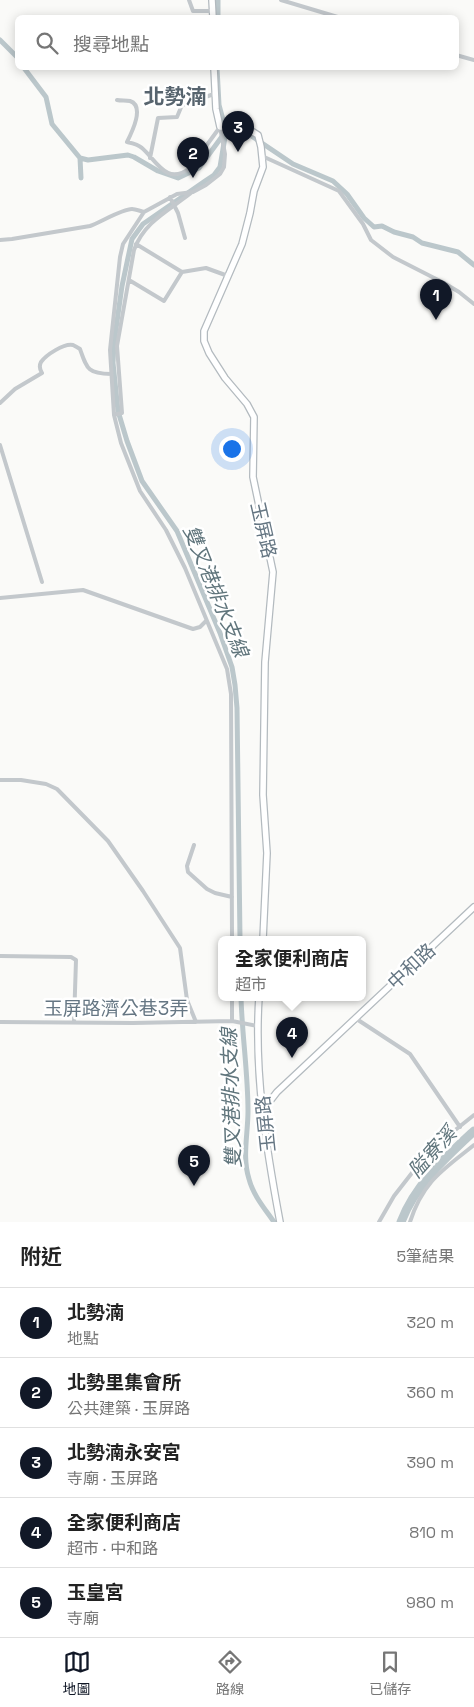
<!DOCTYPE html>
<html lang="zh-TW">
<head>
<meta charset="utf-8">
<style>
  :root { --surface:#fff; --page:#f2f2f2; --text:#222; --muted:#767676; --line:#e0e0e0; --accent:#111827 }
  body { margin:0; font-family:"Space Grotesk","Noto Sans TC",sans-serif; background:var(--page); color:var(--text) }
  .you { position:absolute; left:231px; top:448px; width:18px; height:18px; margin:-12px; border:4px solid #fff; border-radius:50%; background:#1a73e8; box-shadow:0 0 0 8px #1a73e833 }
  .badge { display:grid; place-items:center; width:32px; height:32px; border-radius:50%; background:var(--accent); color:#fff; font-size:16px; font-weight:700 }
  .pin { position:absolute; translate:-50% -41px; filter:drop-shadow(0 1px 2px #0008) }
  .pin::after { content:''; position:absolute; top:26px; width:18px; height:15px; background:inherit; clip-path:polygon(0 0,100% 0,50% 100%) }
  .popup { position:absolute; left:218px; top:936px; width:148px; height:65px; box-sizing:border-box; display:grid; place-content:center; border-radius:8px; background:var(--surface); filter:drop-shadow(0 1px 4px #0005); font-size:16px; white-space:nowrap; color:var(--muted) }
  .popup b { font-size:19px; color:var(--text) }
  .popup::after { content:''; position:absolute; left:50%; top:100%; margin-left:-10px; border:10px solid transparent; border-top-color:var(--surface) }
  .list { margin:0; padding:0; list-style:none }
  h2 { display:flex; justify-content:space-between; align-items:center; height:65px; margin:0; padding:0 20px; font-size:21px }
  h2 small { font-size:16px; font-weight:400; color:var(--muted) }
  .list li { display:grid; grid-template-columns:32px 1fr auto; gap:15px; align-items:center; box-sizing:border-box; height:70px; padding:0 20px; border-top:1px solid var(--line) }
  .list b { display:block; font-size:19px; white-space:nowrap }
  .list p { margin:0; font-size:16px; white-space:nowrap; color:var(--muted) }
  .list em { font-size:16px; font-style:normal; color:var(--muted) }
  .icon { flex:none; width:28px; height:28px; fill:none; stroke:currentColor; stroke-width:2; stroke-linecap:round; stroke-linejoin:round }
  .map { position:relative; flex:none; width:474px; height:1222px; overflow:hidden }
  .search { position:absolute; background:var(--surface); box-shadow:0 2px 12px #0003; left:15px; right:15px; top:15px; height:55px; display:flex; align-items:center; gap:12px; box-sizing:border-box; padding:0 18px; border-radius:8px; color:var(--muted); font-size:19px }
  .sheet { height:415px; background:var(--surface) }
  nav { display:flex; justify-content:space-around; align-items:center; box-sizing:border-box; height:70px; border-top:1px solid var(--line); background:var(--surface); font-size:14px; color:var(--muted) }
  nav a { display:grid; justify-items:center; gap:2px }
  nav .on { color:var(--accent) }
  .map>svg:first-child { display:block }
</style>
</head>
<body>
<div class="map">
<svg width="474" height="1222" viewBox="0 0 474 1222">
  <rect width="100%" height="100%" fill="#fafaf8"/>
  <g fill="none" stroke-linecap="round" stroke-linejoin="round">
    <!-- canal -->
    <path stroke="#bbc7cb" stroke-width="5" d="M218 0V18
      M0 40 18 58
      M24 68 46 97 52 124 80 158 81 178
      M217 68 219 105 226 131 220 167 214 175 205 181 143 224 132 239 122 286 114 343 113 363 118 411 127 441 142 481 177 531 220 633 232 667 235 685 237 708 240 939
      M80 158 88 160 128 155 134 157 158 171 178 178 199 168 226 131H244L293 164 333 181 347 194 364 218 374 227 382 226 394 232 413 237 422 243 458 252 474 265
      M241 997C242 1035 248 1073 248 1111 248 1134 242 1157 249 1179 253 1195 265 1209 274 1222"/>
    <!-- river -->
    <path stroke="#bbc7cb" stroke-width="9" d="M401 1222C415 1185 445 1158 474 1131"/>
    <!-- secondary casing -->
    <g stroke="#b3babf" stroke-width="8">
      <path id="secondary" d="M212 0 213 18
        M214 68 216 109 220 127H245L258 135 261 147 263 167 254 191 250 213 242 244 204 331V341L209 353 225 378 247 404 254 417 253 477 273 572 265 662 263 795 267 853 263 939
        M259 997C254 1073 266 1147 280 1222
        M263 1110 277 1092 474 907"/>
    </g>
    <!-- street -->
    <path stroke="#c3c8cc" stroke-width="4" d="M189 0 193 11H213
      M281 0 341 18
      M456 55 474 60
      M117 100C121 101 126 100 130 101 145 106 132 132 127 142 132 143 138 144 142 148 157 161 166 186 190 168L220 127
      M220 127 225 154 224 167 220 174 206 185 193 192 177 194 144 212 123 244 120 257 110 350 114 415 121 443 140 491 166 530 185 568 227 669 231 694 232 939
      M262 156 339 191 363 224 371 240 393 257 444 283 459 292 474 304
      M150 158 158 118 177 117 182 105 214 94
      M170 197 178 213 185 238
      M0 240 12 239 90 226C101 222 122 209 132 209 135 209 140 211 144 212
      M136 244 182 272
      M129 280 164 301 182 272 206 268 228 276
      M0 403 15 389 42 373C40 370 39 366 41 362 46 355 64 343 73 345 75 346 77 347 80 349 87 369 88 374 111 374
      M114 415 122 413 117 346 134 250C144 222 168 211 191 193
      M0 445 42 582
      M0 598 83 590 193 629 200 627 206 621
      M0 780H21L46 784 57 789 108 841 143 891 180 948 187 1000 196 1022
      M194 845 187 866 188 872 207 889 215 893 232 897
      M0 956 71 957 76 960 74 1022
      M232 997V1021L257 1026
      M355 1018 410 1054 460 1127
      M0 1022 133 1023 232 1021
      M379 1222 394 1196 429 1151 474 1115
      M410 1222C423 1181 443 1170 474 1145"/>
    <!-- secondary -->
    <use href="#secondary" stroke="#fff" stroke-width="5.5"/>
  </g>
  <g text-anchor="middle" stroke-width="5" stroke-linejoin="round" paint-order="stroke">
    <!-- street labels -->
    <g font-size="19" fill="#657683" stroke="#fff">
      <text transform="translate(264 530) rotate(77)" y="7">玉屏路</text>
      <text transform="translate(411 966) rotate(-43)" y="7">中和路</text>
      <text x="116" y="1015">玉屏路濟公巷3弄</text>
      <text transform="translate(265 1124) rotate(-96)" y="7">玉屏路</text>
    </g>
    <!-- water labels -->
    <g font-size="20" font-style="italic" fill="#60757c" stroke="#fff">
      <text transform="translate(216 591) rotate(68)" y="7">雙叉港排水支線</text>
      <text transform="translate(231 1098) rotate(-92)" y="7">雙叉港排水支線</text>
      <text transform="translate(432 1152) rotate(-48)" y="7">隘寮溪</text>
    </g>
    <!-- quarter labels -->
    <g font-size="21" font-weight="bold" fill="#57646e" stroke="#fff">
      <text x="175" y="104">北勢湳</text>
    </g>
  </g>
</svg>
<div class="you"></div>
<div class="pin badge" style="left:436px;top:320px">1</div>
<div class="pin badge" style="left:193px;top:178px">2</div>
<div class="pin badge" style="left:238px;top:152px">3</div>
<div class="pin badge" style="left:292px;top:1058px">4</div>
<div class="popup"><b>全家便利商店</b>超市</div>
<div class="pin badge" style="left:194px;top:1186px">5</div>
<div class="search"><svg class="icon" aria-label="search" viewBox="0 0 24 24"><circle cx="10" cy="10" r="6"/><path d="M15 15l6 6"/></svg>搜尋地點</div>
</div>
<section class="sheet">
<h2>附近<small>5筆結果</small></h2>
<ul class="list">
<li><span class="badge">1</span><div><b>北勢湳</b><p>地點</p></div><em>320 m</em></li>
<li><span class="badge">2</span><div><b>北勢里集會所</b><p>公共建築 · 玉屏路</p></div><em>360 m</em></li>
<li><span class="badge">3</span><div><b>北勢湳永安宮</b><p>寺廟 · 玉屏路</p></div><em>390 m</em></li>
<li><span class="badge">4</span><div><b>全家便利商店</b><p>超市 · 中和路</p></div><em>810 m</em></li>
<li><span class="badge">5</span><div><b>玉皇宮</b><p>寺廟</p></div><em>980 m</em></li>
</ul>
</section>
<nav>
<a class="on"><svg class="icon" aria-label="map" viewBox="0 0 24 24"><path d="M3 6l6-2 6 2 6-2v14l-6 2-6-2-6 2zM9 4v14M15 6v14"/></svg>地圖</a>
<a><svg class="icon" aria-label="directions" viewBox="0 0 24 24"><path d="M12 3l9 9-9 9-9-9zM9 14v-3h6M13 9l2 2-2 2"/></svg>路線</a>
<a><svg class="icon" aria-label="saved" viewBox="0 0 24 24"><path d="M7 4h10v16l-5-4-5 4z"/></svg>已儲存</a>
</nav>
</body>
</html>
